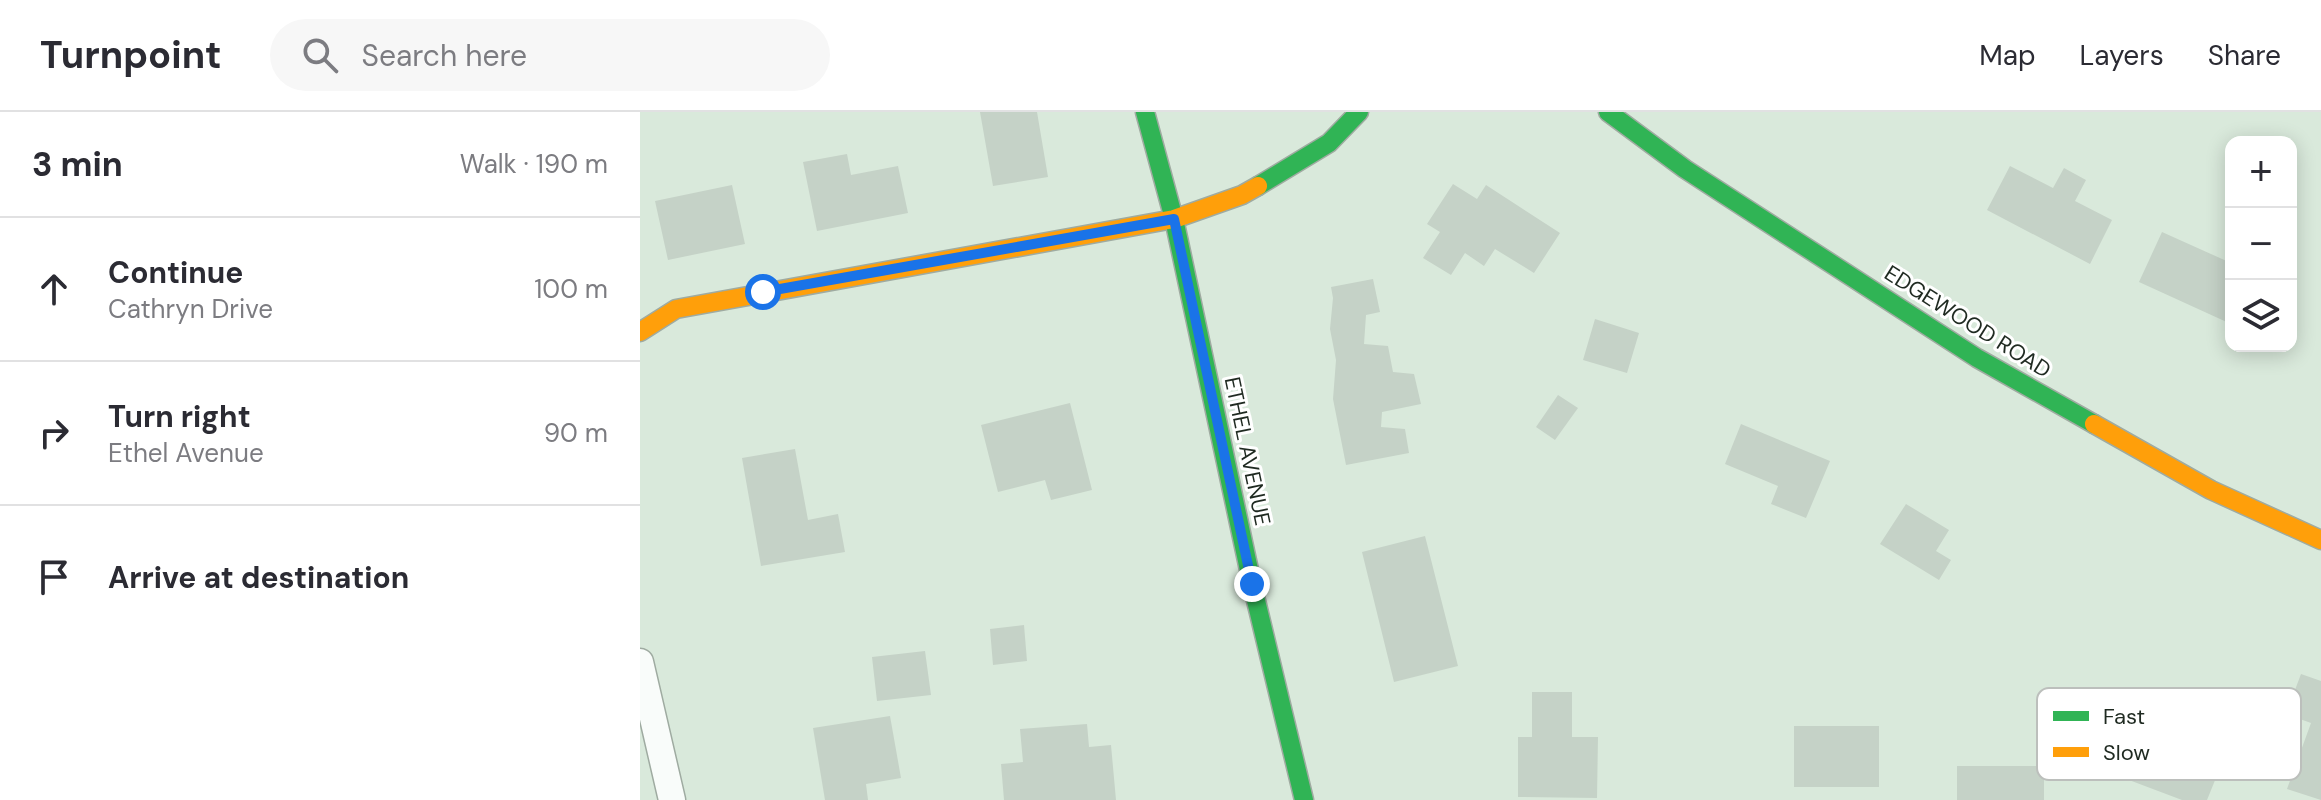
<!DOCTYPE html>
<html lang="en">
<head>
<meta charset="utf-8">
<style>
  :root { --surface:#fff; --page:#f7f7f7; --text:#2b2b33; --muted:#7c7c81; --line:#e1e1e2 }
  body { margin:0; font-family:"DM Sans",sans-serif; background:var(--page); color:var(--text) }
  .controls { position:absolute; right:24px; top:24px; display:grid; overflow:hidden; border-radius:16px; box-shadow:0 4px 20px #0003 }
  .controls button { width:72px; height:72px; display:grid; place-items:center; padding:0; border:0; border-bottom:2px solid var(--line); background:var(--surface); color:var(--text); font:40px sans-serif }
  .stop { position:absolute; width:24px; height:24px; margin:-18px; border:6px solid #1a73e8; border-radius:50%; background:#fff }
  .stop.end { background:#1a73e8; border-color:#fff; box-shadow:0 2px 8px #0008 }
  .list { margin:0; padding:0; list-style:none }
  h2 { display:flex; justify-content:space-between; align-items:center; height:104px; margin:0; padding:0 32px; font-size:34px }
  h2 small { font-size:26px; font-weight:400; color:var(--muted) }
  .list li { display:grid; grid-template-columns:52px 1fr auto; gap:24px; align-items:center; box-sizing:border-box; height:144px; padding:0 32px; border-top:2px solid var(--line) }
  .list b { display:block; font-size:30px; white-space:nowrap }
  .list p { margin:0; font-size:26px; white-space:nowrap; color:var(--muted) }
  .list em { font-size:26px; font-style:normal; color:var(--muted) }
  .icon { flex:none; width:44px; height:44px; fill:none; stroke:currentColor; stroke-width:2; stroke-linecap:round; stroke-linejoin:round }
  .map { position:relative; flex:none; width:1681px; height:688px; overflow:hidden }
  header { display:flex; align-items:center; gap:48px; box-sizing:border-box; height:112px; padding:0 40px; background:var(--surface); border-bottom:2px solid var(--line) }
  header strong { font-size:38px }
  nav { display:flex; gap:44px; margin-inline-start:auto; font-size:28px }
  .search { width:560px; height:72px; background:var(--page); display:flex; align-items:center; gap:20px; box-sizing:border-box; padding:0 28px; border-radius:44px; color:var(--muted); font-size:30px }
  main { display:flex }
  aside { flex:1; background:var(--surface) }
  .map>svg:first-child { display:block }
</style>
</head>
<body>
<header>
<strong>Turnpoint</strong>
<div class="search"><svg class="icon" aria-label="search" viewBox="0 0 24 24"><circle cx="10" cy="10" r="6"/><path d="M15 15l6 6"/></svg>Search here</div>
<nav><a>Map</a><a>Layers</a><a>Share</a></nav>
</header>
<main>
<aside>
<h2>3 min<small>Walk · 190 m</small></h2>
<ul class="list">
<li><svg class="icon" aria-label="ahead" viewBox="0 0 24 24"><path d="M12 20V5M6 11l6-6 6 6"/></svg><div><b>Continue</b><p>Cathryn Drive</p></div><em>100 m</em></li>
<li><svg class="icon" aria-label="right" viewBox="0 0 24 24"><path d="M7 20v-9h11M14 6l5 5-5 5"/></svg><div><b>Turn right</b><p>Ethel Avenue</p></div><em>90 m</em></li>
<li><svg class="icon" aria-label="arrive" viewBox="0 0 24 24"><path d="M6 21V4h12l-3 4 3 4H6"/></svg><div><b>Arrive at destination</b></div></li>
</ul>
</aside>
<div class="map">
<svg width="1681" height="688" viewBox="0 0 1681 688">
  <rect width="100%" height="100%" fill="#d9e9db"/>
  <!-- building -->
  <path fill="#c5d2c7" d="M340 0H397L408 65 353 74Z
    M207 42 211 63 258 54 268 101 177 119 163 50Z
    M1370 54 1413 76 1424 56 1446 68 1435 89 1472 108 1450 152 1347 98Z
    M813 72 837 87 846 73 920 121 894 161 855 137 844 154 825 141 811 163 783 146 800 120 787 112Z
    M92 73 105 132 28 148 15 89Z
    M1522 120 1591 151V212L1499 170Z
    M733 167 740 200 726 203 724 232 748 234 753 260 774 262 781 292 742 300 741 315 765 317 769 341 706 353 693 287 696 248 690 217 693 186 691 175Z
    M955 207 999 221 987 261 943 248Z
    M918 283 938 296 915 328 896 315Z
    M430 291 452 378 411 388 405 368 358 380 341 313Z
    M1101 312 1190 349 1166 406 1131 392 1138 374 1085 352Z
    M155 337 168 408 198 402 205 440 121 454 102 346Z
    M1266 392 1309 418 1296 439 1311 448 1299 468 1240 432Z
    M785 424 818 554 754 570 722 440Z
    M384 513 387 549 353 553 350 517Z
    M285 539 291 583 237 589 232 545Z
    M1661 562 1681 569V688L1647 677 1671 611 1646 602Z
    M1516 575 1573 597 1554 646 1580 656 1567 688H1542L1481 665Z
    M892 580H932V625H958L957 686 878 685V625H892Z
    M250 604 261 666 226 672 228 688H185L173 616Z
    M447 612 449 635 471 633 476 688H364L361 652 383 650 380 617Z
    M1154 614H1239V675H1154Z
    M1317 654H1404V688H1317Z"/>
  <g fill="none" stroke-linecap="round" stroke-linejoin="round">
    <!-- street casing -->
    <g stroke="#9faba1" stroke-width="29">
      <path id="street" d="M0 550 32 688"/>
    </g>
    <!-- fast casing -->
    <g stroke="#9faba1" stroke-width="21">
      <path id="fast" d="M505 0 534 107 612 472 664 688
        M968 0 1045 57 1337 246 1454 312
        M618 74 689 31 719 0"/>
    </g>
    <!-- slow casing -->
    <g stroke="#9faba1" stroke-width="21">
      <path id="slow" d="M0 220 36 197 534 107 602 83 618 74
        M1454 312 1571 378 1681 428"/>
    </g>
    <!-- street -->
    <use href="#street" stroke="#f9fcfa" stroke-width="26"/>
    <!-- fast -->
    <use href="#fast" stroke="#30b455" stroke-width="18"/>
    <!-- slow -->
    <use href="#slow" stroke="#ff9f0a" stroke-width="18"/>
  </g>
  <g fill="none" stroke-linecap="round" stroke-linejoin="round">
    <!-- route -->
    <path stroke="#1a73e8" stroke-width="10" d="M123 180 534 107 612 472"/>
  </g>
  <g text-anchor="middle" stroke-width="6" stroke-linejoin="round" paint-order="stroke">
    <!-- street labels -->
    <g font-size="22" fill="#1f2a21" stroke="#fff">
      <text transform="translate(1328 209) rotate(32)" y="8">EDGEWOOD ROAD</text>
      <text transform="translate(608 339) rotate(78)" y="8">ETHEL AVENUE</text>
    </g>
  </g>
  <!-- legend -->
  <rect x="1397" y="576" width="264" height="92" rx="12" fill="#fff" stroke="#bcbfbc" stroke-width="2"/>
  <rect x="1413" y="599" width="36" height="10" fill="#30b455"/>
  <rect x="1413" y="635" width="36" height="10" fill="#ff9f0a"/>
  <g font-size="22" fill="#1f2a21">
    <text x="1463" y="612">Fast</text>
    <text x="1463" y="648">Slow</text>
  </g>
</svg>
<div class="controls">
<button>+</button>
<button>−</button>
<button><svg class="icon" aria-label="layers" viewBox="0 0 24 24"><path d="M12 4l9 5-9 5-9-5zM3 14l9 5 9-5"/></svg></button>
</div>
<div class="stop" style="left:123px;top:180px"></div>
<div class="stop end" style="left:612px;top:472px"></div>
</div>
</main>
</body>
</html>
